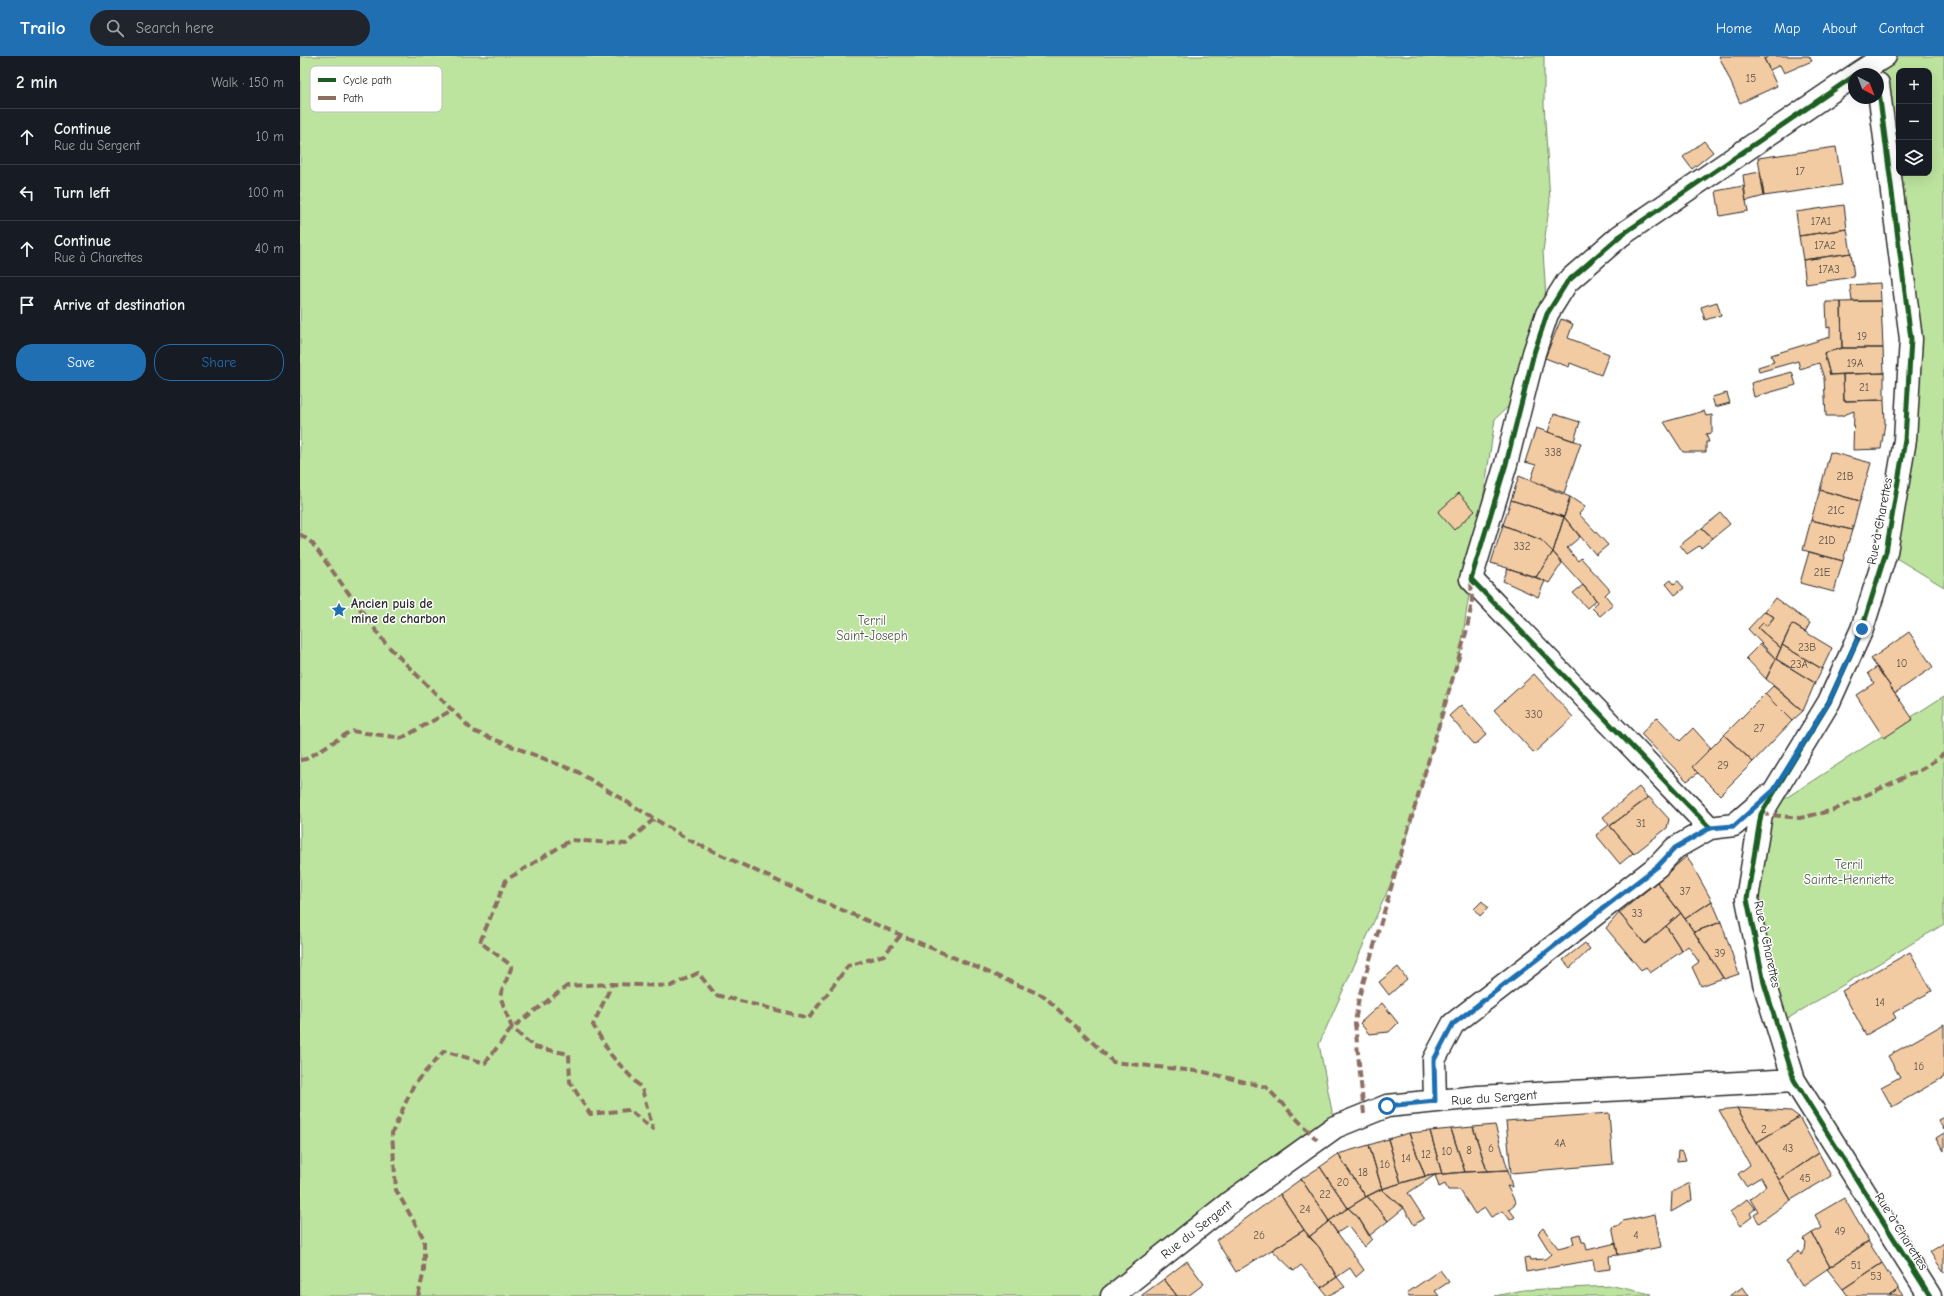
<!DOCTYPE html>
<html lang="en">
<head>
<meta charset="utf-8">
<style>
  :root { --surface:#171b24; --page:#20242c; --text:#f1f3f6; --muted:#9ea1a6; --line:#363941; --accent:#1f6fb2 }
  body { margin:0; font-family:"Comic Neue",sans-serif; background:var(--page); color:var(--text) }
  .controls { position:absolute; right:12px; top:12px; display:grid; overflow:hidden; border-radius:8px; box-shadow:0 4px 16px #0002 }
  .controls button { width:36px; height:36px; display:grid; place-items:center; padding:0; border:0; border-bottom:1px solid var(--line); background:var(--surface); color:var(--text); font:20px sans-serif }
  .compass { position:absolute; left:1548px; top:12px; width:36px; height:36px; border-radius:50%; background:var(--surface); box-shadow:0 4px 16px #0002; rotate:138deg }
  .stop { position:absolute; width:12px; height:12px; margin:-9px; border:3px solid #1f6fb2; border-radius:50%; background:#fff }
  .stop.end { background:#1f6fb2; border-color:#fff; box-shadow:0 1px 4px #0008 }
  .list { margin:0; padding:0; list-style:none }
  h2 { display:flex; justify-content:space-between; align-items:center; height:52px; margin:0; padding:0 16px; font-size:17px }
  h2 small { font-size:13px; font-weight:400; color:var(--muted) }
  .list li { display:grid; grid-template-columns:26px 1fr auto; gap:12px; align-items:center; box-sizing:border-box; height:56px; padding:0 16px; border-top:1px solid var(--line) }
  .list b { display:block; font-size:15px; white-space:nowrap }
  .list p { margin:0; font-size:13px; white-space:nowrap; color:var(--muted) }
  .list em { font-size:13px; font-style:normal; color:var(--muted) }
  .actions { display:flex; gap:8px; padding:12px 16px }
  .actions a { flex:1; padding:9px 0; border:1px solid var(--accent); border-radius:16px; text-align:center; font-size:14px; color:var(--accent) }
  .actions .main { background:var(--accent); color:#fff }
  .icon { flex:none; width:22px; height:22px; fill:none; stroke:currentColor; stroke-width:2; stroke-linecap:round; stroke-linejoin:round }
  .map { position:relative; flex:none; width:1644px; height:1240px; overflow:hidden }
  header { display:flex; align-items:center; gap:24px; box-sizing:border-box; height:56px; padding:0 20px; background:var(--accent); color:#fff }
  header strong { font-size:19px }
  nav { display:flex; gap:22px; margin-inline-start:auto; font-size:14px }
  .search { width:280px; height:36px; background:var(--page); display:flex; align-items:center; gap:10px; box-sizing:border-box; padding:0 14px; border-radius:22px; color:var(--muted); font-size:15px }
  main { display:flex }
  aside { flex:1; background:var(--surface) }
  .map>svg:first-child { display:block }
</style>
</head>
<body>
<header>
<strong>Trailo</strong>
<div class="search"><svg class="icon" aria-label="search" viewBox="0 0 24 24"><circle cx="10" cy="10" r="6"/><path d="M15 15l6 6"/></svg>Search here</div>
<nav><a>Home</a><a>Map</a><a>About</a><a>Contact</a></nav>
</header>
<main>
<aside>
<h2>2 min<small>Walk · 150 m</small></h2>
<ul class="list">
<li><svg class="icon" aria-label="ahead" viewBox="0 0 24 24"><path d="M12 20V5M6 11l6-6 6 6"/></svg><div><b>Continue</b><p>Rue du Sergent</p></div><em>10 m</em></li>
<li><svg class="icon" aria-label="left" viewBox="0 0 24 24"><path d="M17 20v-9H6M10 6l-5 5 5 5"/></svg><div><b>Turn left</b></div><em>100 m</em></li>
<li><svg class="icon" aria-label="ahead" viewBox="0 0 24 24"><path d="M12 20V5M6 11l6-6 6 6"/></svg><div><b>Continue</b><p>Rue à Charettes</p></div><em>40 m</em></li>
<li><svg class="icon" aria-label="arrive" viewBox="0 0 24 24"><path d="M6 21V4h12l-3 4 3 4H6"/></svg><div><b>Arrive at destination</b></div></li>
</ul>
<div class="actions"><a class="main">Save</a><a>Share</a></div>
</aside>
<div class="map">
<svg width="1644" height="1240" viewBox="0 0 1644 1240">
  <rect width="100%" height="100%" fill="#fff"/>
  <filter id="ink" filterUnits="userSpaceOnUse"><feTurbulence type="fractalNoise" baseFrequency=".025" numOctaves="2"/><feDisplacementMap in="SourceGraphic" scale="8" xChannelSelector="R" yChannelSelector="G"/><feConvolveMatrix kernelMatrix="1 2 1 2 8 2 1 2 1" color-interpolation-filters="sRGB"/></filter>
  <g filter="url(#ink)">
    <!-- green -->
    <path fill="#bde49f" stroke="#748865" fill-rule="evenodd" d="M0 0H1244V48L1250 145 1243 195 1247 258 1224 336 1195 363 1160 599 1096 816 1019 988 1035 1071 812 1240H0Z
      M1585 0H1644V531L1586 496 1611 283 1578 18ZM1599 15H1629V117H1599Z
      M1644 640V868L1477 969 1447 843 1461 758Z
      M1313 1230 1351 1238 1348 1240H1195L1223 1234Z"/>
    <!-- building -->
    <path fill="#f3cba3" stroke="#2b2b2b" d="M1419 0H1463L1477 30 1440 47Z
      M1470 0H1509L1512 5 1484 17 1480 9 1470 14 1464 3Z
      M1404 85 1413 96 1392 113 1383 101Z
      M1536 91 1542 129 1464 140 1458 102Z
      M1460 116 1464 140 1446 145 1443 119Z
      M1443 130 1448 155 1420 160 1416 135Z
      M1544 149 1547 173 1499 180 1496 156Z
      M1547 173 1551 197 1503 204 1499 180Z
      M1551 197 1554 221 1506 228 1503 204Z
      M1580 227 1581 245H1552L1550 229Z
      M1581 245 1583 292H1542L1541 246Z
      M1417 246 1421 259 1405 264 1401 251Z
      M1526 246H1541L1542 292 1524 297 1530 319 1543 318 1544 345 1584 344 1585 367 1581 393 1553 394 1554 355 1541 360H1526L1524 322 1519 307 1500 313 1498 305 1459 316 1458 311 1474 306 1471 299 1530 281V271L1527 272Z
      M1261 263 1273 268 1268 282 1309 298 1301 319 1270 307 1269 311 1245 302Z
      M1542 292H1583L1584 317 1530 319 1524 297Z
      M1492 316 1496 329 1454 341 1451 327Z
      M1584 317V344L1544 345 1543 318Z
      M1427 337 1430 347 1415 351 1412 341Z
      M1404 355 1406 360 1412 359V377L1406 378 1409 386H1406V396H1383L1364 366Z
      M1254 358 1280 366 1274 385 1248 376Z
      M1236 372 1281 387 1264 437 1231 424 1236 409 1225 406Z
      M1530 396 1571 407 1560 445 1520 434Z
      M1219 420 1270 441 1264 461 1211 444Z
      M1520 434 1560 445 1552 474 1511 464Z
      M1159 437 1175 455 1154 474 1138 456Z
      M1270 441 1285 451 1279 458 1308 489 1296 499 1264 461Z
      M1211 444 1264 461 1253 496 1241 484 1203 469Z
      M1421 457 1430 468 1413 482 1402 472Z
      M1264 461 1280 481 1267 492 1278 505 1281 502 1310 534 1305 539 1313 549 1300 560 1292 552 1298 546 1253 496Z
      M1511 464 1552 474 1543 505 1503 494Z
      M1203 469 1241 484 1253 496 1236 521 1191 507Z
      M1402 472 1413 482 1401 492 1399 490 1387 498 1380 489Z
      M1253 496 1262 507 1249 527 1236 521Z
      M1509 496 1543 505 1534 536 1500 527Z
      M1208 512 1245 525 1238 541 1203 525Z
      M1371 524 1374 528 1378 525 1384 532 1375 539 1366 528Z
      M1283 529 1296 544 1287 552 1273 537Z
      M1475 542 1510 567 1505 576 1492 568 1481 592 1458 572 1463 567 1467 570 1474 561 1465 555Z
      M1465 555 1474 561 1467 570 1463 567 1458 572 1481 592 1476 603 1448 573Z
      M1492 568 1532 592 1522 613 1482 589Z
      M1609 576 1633 611 1595 637 1571 603Z
      M1460 588 1476 603 1466 623 1446 602Z
      M1482 589 1522 613 1515 627 1476 603Z
      M1476 603 1515 627 1503 655 1466 623Z
      M1577 611 1613 663 1584 682 1556 639 1574 627 1568 617Z
      M1234 618 1273 661 1234 697 1194 654Z
      M1473 630 1503 655 1492 665 1465 638Z
      M1465 638 1492 665 1453 706 1424 679Z
      M1161 649 1187 678 1175 689 1149 660Z
      M1357 661 1380 685 1393 672 1411 692 1392 711 1398 717 1387 725 1341 678Z
      M1424 679 1453 706 1420 739 1392 711Z
      M1339 731 1348 742 1310 770 1333 797 1320 808 1296 779 1309 769 1303 761Z
      M1349 741 1369 763 1367 772 1334 798 1310 770Z
      M1387 800 1412 845 1385 863 1357 826Z
      M1357 826 1381 857 1345 888 1319 857Z
      M1182 845 1188 852 1180 860 1174 853Z
      M1412 845 1421 866 1394 876 1385 863Z
      M1319 857 1345 888 1366 870 1382 895 1350 917 1346 911 1341 914 1306 872Z
      M1381 857 1394 876 1423 922 1401 930 1392 911 1399 906 1388 890 1382 895 1366 870Z
      M1421 866 1439 918 1424 923 1394 876Z
      M1285 887 1290 893 1270 912 1263 904Z
      M1610 896 1632 935 1593 957 1596 962 1566 979 1542 935Z
      M1098 911 1107 923 1089 939 1079 926Z
      M1082 947 1098 967 1089 976 1069 978 1060 967Z
      M1644 968V1021L1592 1051 1581 1031 1600 1021 1588 1000Z
      M1437 1052 1491 1055 1499 1061 1457 1086Z
      M1437 1052 1491 1144 1459 1167 1454 1159 1458 1156 1450 1143 1466 1130 1461 1121 1446 1130 1438 1118 1450 1109 1419 1054Z
      M1309 1057 1313 1108 1211 1117 1206 1065Z
      M1499 1061 1519 1097 1479 1124 1457 1086Z
      M1644 1061V1074L1638 1064Z
      M1195 1069 1208 1114 1187 1115 1173 1071Z
      M1173 1071 1187 1115 1165 1116 1151 1073Z
      M1151 1073 1165 1116 1142 1118 1130 1075Z
      M1130 1075 1142 1118 1125 1120 1109 1077Z
      M1109 1077 1125 1120 1101 1127 1088 1083Z
      M1644 1077V1095L1636 1082Z
      M1088 1083 1101 1127 1082 1133 1069 1089Z
      M1069 1089 1082 1133 1066 1141 1038 1098Z
      M1378 1095 1383 1096 1386 1104 1377 1105Z
      M1519 1097 1531 1120 1491 1144 1479 1124Z
      M1038 1098 1066 1141 1048 1152 1020 1111Z
      M1020 1111 1048 1152 1029 1165 1001 1123Z
      M1208 1114 1212 1131 1207 1130 1216 1147 1209 1153 1215 1161 1210 1164 1203 1155 1191 1161 1185 1152 1175 1158 1160 1134H1148L1145 1128 1139 1131 1135 1119 1165 1116Z
      M1135 1119 1108 1137 1124 1162 1114 1169 1104 1152 1081 1133 1123 1121Z
      M1001 1123 1029 1165 1009 1181 980 1138Z
      M1390 1127 1392 1144 1371 1156 1372 1136Z
      M1081 1133 1104 1152 1088 1165 1067 1140Z
      M980 1138 1004 1174 936 1216 916 1184Z
      M1067 1140 1088 1165 1069 1180 1058 1161 1048 1152Z
      M1544 1142 1569 1185 1530 1211 1512 1177 1522 1172 1515 1159Z
      M1447 1143 1455 1153 1450 1157 1452 1161 1440 1170 1430 1156Z
      M1048 1152 1058 1161 1072 1183 1064 1191 1048 1170 1037 1177 1029 1165Z
      M1355 1158 1361 1191 1318 1199 1312 1171 1317 1170 1323 1165Z
      M1029 1165 1064 1214 1056 1221 1050 1212 1037 1221 1019 1191 1009 1181Z
      M1243 1172 1258 1192 1274 1188 1272 1180 1280 1178 1282 1186H1285L1287 1194 1316 1187 1318 1199 1309 1200 1310 1213 1295 1215 1293 1204 1226 1216 1224 1202 1229 1201 1230 1204 1245 1203 1251 1198 1238 1177Z
      M1004 1174 1019 1191 1037 1221 1021 1232 1001 1209 994 1215 972 1194Z
      M1512 1177 1530 1211 1502 1230 1486 1205 1499 1195 1501 1199 1505 1194 1506 1186 1503 1183Z
      M1568 1185 1582 1207 1543 1233 1527 1213Z
      M1644 1187V1217L1630 1196Z
      M887 1205 904 1228 888 1240H877L864 1223Z
      M1582 1207 1599 1233 1589 1240H1548L1543 1233Z
      M1140 1214 1149 1226 1135 1235 1139 1240H1109L1107 1237Z
      M1037 1221 1045 1231 1027 1240 1021 1232Z
      M864 1223 877 1240H842V1239Z
      M1443 1231 1449 1240H1429Z
      M1599 1233 1603 1240H1589Z"/>
    <g fill="none" stroke-linecap="round" stroke-linejoin="round">
      <!-- minor casing -->
      <g stroke="#2b2b2b" stroke-width="25">
        <path id="minor" d="M1557 18 1585 0
          M1578 28 1611 283 1605 384 1586 496 1562 573 1529 646 1461 758 1447 843 1464 927 1494 1024 1630 1240
          M1410 772 1171 523 1206 408 1234 297 1247 258 1267 226 1320 180 1554 20
          M1135 1045 1134 1004 1153 968 1358 810 1375 792 1410 772 1434 769 1468 740
          M812 1240 929 1147 1035 1071 1087 1050 1178 1041 1494 1024"/>
      </g>
      <!-- minor -->
      <use href="#minor" stroke="#fff" stroke-width="22"/>
      <!-- quiet -->
      <path stroke="#8d6e63" stroke-width="4" stroke-dasharray="8 4" stroke-linecap="butt" d="M0 478 12 487 85 587 173 675 278 716 389 784 521 845 744 940 813 1006 904 1016 966 1031 1017 1084
        M0 704 6 703 51 675 102 682 152 654
        M1461 758 1500 762 1534 754 1622 713 1644 698
        M354 763 326 788 271 784 206 824 180 886 212 910 200 940 212 972 234 991 269 998 270 1026 290 1058 329 1054 353 1073 342 1033 311 999 293 969 312 928 371 930 398 917 416 939 509 962 548 910 584 899 601 879
        M1064 1058 1055 967 1059 941 1166 577 1172 547 1171 523
        M118 1240 124 1215V1183L96 1134 92 1077 114 1028 144 995 185 1007 212 972 267 930 312 928"/>
      <!-- cycleway casing -->
      <g stroke="#fff" stroke-width="8">
        <path id="cycleway" d="M1578 28 1611 283 1605 384 1586 496 1562 573 1529 646 1461 758 1447 843 1464 927 1494 1024 1630 1240
          M1410 772 1171 523 1206 408 1234 297 1247 258 1267 226 1320 180 1554 20"/>
      </g>
      <!-- cycleway -->
      <use href="#cycleway" stroke="#1b5e20" stroke-width="5"/>
    </g>
  </g>
  <g fill="none" stroke-linecap="round" stroke-linejoin="round" filter="url(#ink)">
    <!-- route -->
    <path stroke="#1f6fb2" stroke-width="5" d="M1087 1050 1135 1045 1134 1004 1153 968 1358 810 1375 792 1410 772 1434 770 1474 734 1529 646 1562 573"/>
  </g>
  <!-- icons -->
  <defs>
    <g id="sight-bare" transform="scale(1.2)"><path d="M0-6L1.8-2.2L6-1.7L2.9 1.2L3.7 5.4L0 3.3L-3.7 5.4L-2.9 1.2L-6-1.7L-1.8-2.2Z" fill="#1f6fb2" stroke="#fff" stroke-width="2.5" paint-order="stroke"/></g>
  </defs>
  <g fill-rule="evenodd">
    <use href="#sight-bare" x="39" y="554"/>
  </g>
  <g text-anchor="middle" stroke-width="3" stroke-linejoin="round" paint-order="stroke">
    <!-- number labels -->
    <g font-size="11" fill="#5d5349">
      <text x="1451" y="26">15</text>
      <text x="1500" y="119">17</text>
      <text x="1521" y="169">17A1</text>
      <text x="1525" y="193">17A2</text>
      <text x="1529" y="217">17A3</text>
      <text x="1562" y="284">19</text>
      <text x="1555" y="311">19A</text>
      <text x="1564" y="335">21</text>
      <text x="1253" y="400">338</text>
      <text x="1545" y="424">21B</text>
      <text x="1536" y="458">21C</text>
      <text x="1527" y="488">21D</text>
      <text x="1222" y="494">332</text>
      <text x="1522" y="520">21E</text>
      <text x="1507" y="595">23B</text>
      <text x="1602" y="611">10</text>
      <text x="1499" y="612">23A</text>
      <text x="1234" y="662">330</text>
      <text x="1459" y="676">27</text>
      <text x="1423" y="713">29</text>
      <text x="1341" y="771">31</text>
      <text x="1385" y="839">37</text>
      <text x="1337" y="861">33</text>
      <text x="1420" y="901">39</text>
      <text x="1580" y="950">14</text>
      <text x="1619" y="1014">16</text>
      <text x="1464" y="1077">2</text>
      <text x="1260" y="1091">4A</text>
      <text x="1191" y="1096">6</text>
      <text x="1488" y="1096">43</text>
      <text x="1169" y="1098">8</text>
      <text x="1147" y="1099">10</text>
      <text x="1126" y="1102">12</text>
      <text x="1106" y="1106">14</text>
      <text x="1085" y="1112">16</text>
      <text x="1063" y="1120">18</text>
      <text x="1505" y="1126">45</text>
      <text x="1043" y="1130">20</text>
      <text x="1025" y="1142">22</text>
      <text x="1005" y="1157">24</text>
      <text x="1540" y="1179">49</text>
      <text x="959" y="1183">26</text>
      <text x="1336" y="1183">4</text>
      <text x="1556" y="1213">51</text>
      <text x="1576" y="1224">53</text>
    </g>
    <!-- street labels -->
    <g font-size="13" fill="#2b2b2b" stroke="#fff">
      <text transform="translate(1579 465) rotate(-79)" y="5">Rue à Charettes</text>
      <text transform="translate(1468 888) rotate(78)" y="5">Rue à Charettes</text>
      <text transform="translate(1194 1041) rotate(-4)" y="5">Rue du Sergent</text>
      <text transform="translate(896 1173) rotate(-38)" y="5">Rue du Sergent</text>
      <text transform="translate(1602 1175) rotate(58)" y="5">Rue à Charettes</text>
    </g>
    <!-- poi labels -->
    <g font-size="13" font-weight="bold" fill="#2b2b2b" stroke="#fff" text-anchor="start">
      <text x="51" y="552">Ancien puis de<tspan x="51" dy="15">mine de charbon</tspan></text>
    </g>
    <!-- park labels -->
    <g font-size="13" fill="#505948" stroke="#fff">
      <text x="572" y="569">Terril<tspan x="572" dy="15">Saint-Joseph</tspan></text>
      <text x="1549" y="813">Terril<tspan x="1549" dy="15">Sainte-Henriette</tspan></text>
    </g>
  </g>
  <!-- legend -->
  <rect x="10" y="10" width="132" height="46" rx="6" fill="#fff" stroke="#bfbfbf" stroke-width="1"/>
  <rect x="18" y="22" width="18" height="4" fill="#1b5e20"/>
  <rect x="18" y="40" width="18" height="4" fill="#8d6e63"/>
  <g font-size="11" fill="#2b2b2b">
    <text x="43" y="28">Cycle path</text>
    <text x="43" y="46">Path</text>
  </g>
</svg>
<div class="controls">
<button>+</button>
<button>−</button>
<button><svg class="icon" aria-label="layers" viewBox="0 0 24 24"><path d="M12 4l9 5-9 5-9-5zM3 14l9 5 9-5"/></svg></button>
</div>
<svg class="compass" viewBox="-18 -18 36 36"><path d="M0-13l5 13h-10z" fill="#e53935"/><path d="M0 13l5-13h-10z" fill="#9ea1a6"/></svg>
<div class="stop" style="left:1087px;top:1050px"></div>
<div class="stop end" style="left:1562px;top:573px"></div>
</div>
</main>
</body>
</html>
